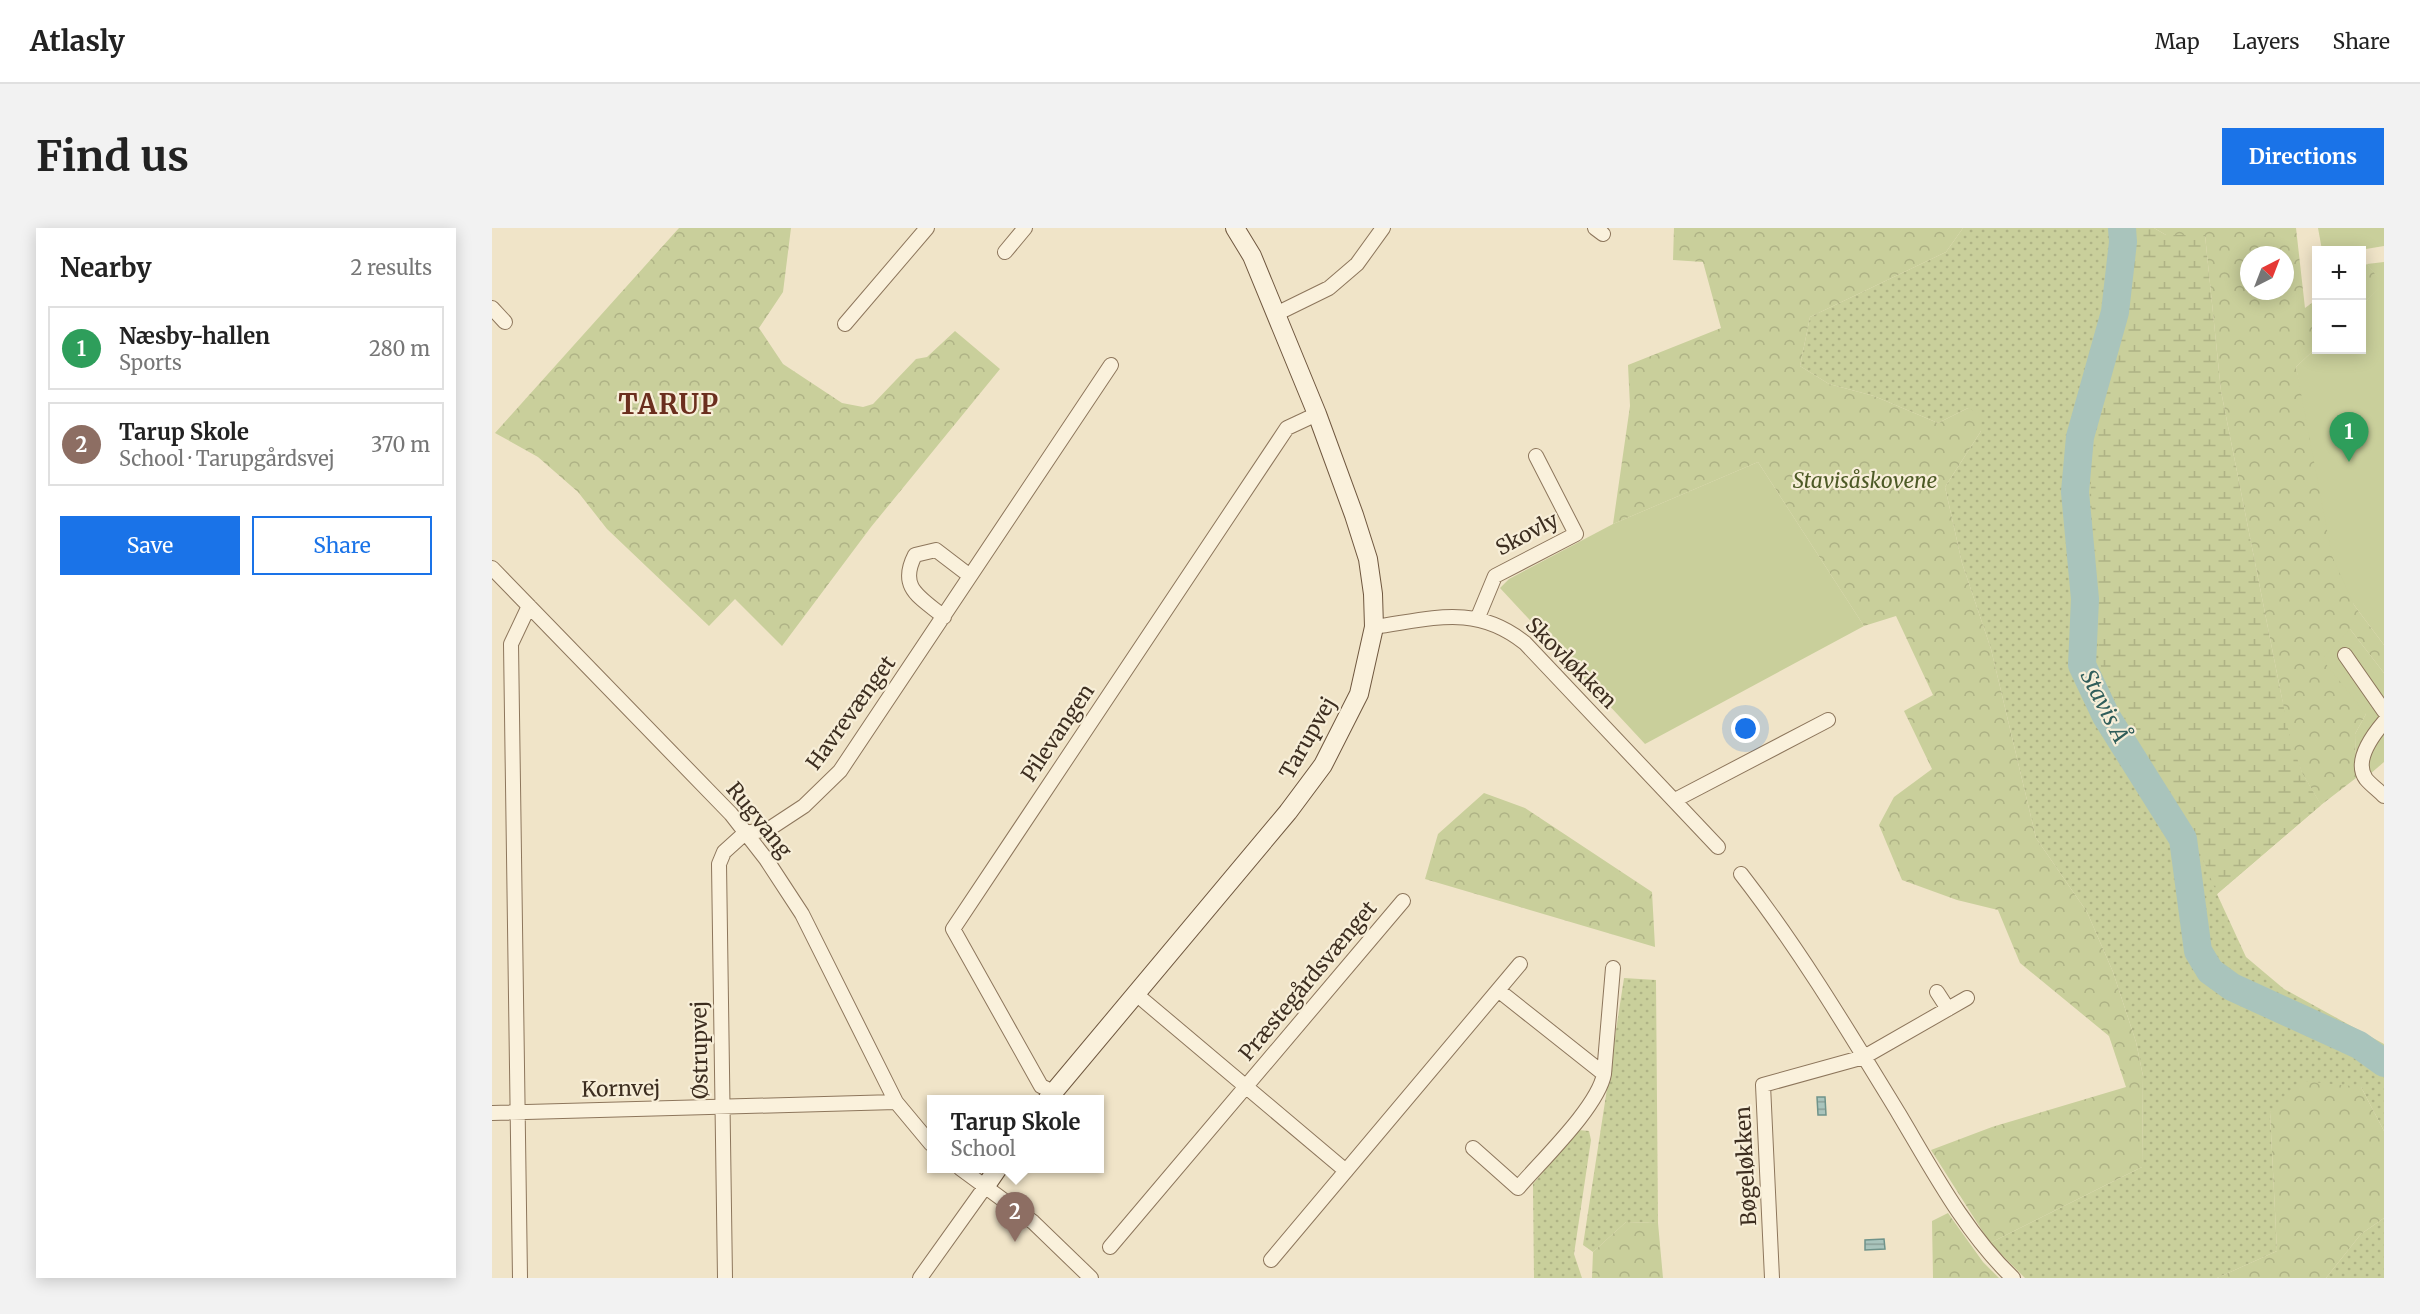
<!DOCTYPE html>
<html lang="en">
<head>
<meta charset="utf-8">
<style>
  :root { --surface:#fff; --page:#f2f2f2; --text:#222; --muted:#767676; --line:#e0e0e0; --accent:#1a73e8 }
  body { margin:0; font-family:Merriweather,serif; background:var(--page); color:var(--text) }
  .controls { position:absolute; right:18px; top:18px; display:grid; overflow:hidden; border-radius:0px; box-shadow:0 3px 15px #0003 }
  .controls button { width:54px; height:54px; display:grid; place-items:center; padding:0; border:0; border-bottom:2px solid var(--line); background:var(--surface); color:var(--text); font:30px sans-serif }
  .compass { position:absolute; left:1748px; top:18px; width:54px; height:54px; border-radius:50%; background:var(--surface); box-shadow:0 3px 15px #0003; rotate:42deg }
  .you { position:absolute; left:1254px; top:501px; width:21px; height:21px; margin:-15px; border:4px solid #fff; border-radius:50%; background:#1a73e8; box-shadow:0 0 0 9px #1a73e833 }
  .badge { display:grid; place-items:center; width:39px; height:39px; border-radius:50%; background:var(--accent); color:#fff; font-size:20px; font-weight:700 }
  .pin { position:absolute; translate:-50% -50px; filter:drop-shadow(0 2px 3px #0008) }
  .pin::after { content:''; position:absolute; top:32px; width:21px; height:18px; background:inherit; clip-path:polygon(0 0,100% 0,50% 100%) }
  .popup { position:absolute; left:435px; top:867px; width:177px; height:78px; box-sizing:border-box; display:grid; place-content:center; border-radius:0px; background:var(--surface); filter:drop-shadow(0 2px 4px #0005); font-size:20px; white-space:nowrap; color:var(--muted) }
  .popup b { font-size:22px; color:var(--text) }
  .popup::after { content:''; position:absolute; left:50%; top:100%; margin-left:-12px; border:12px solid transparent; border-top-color:var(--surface) }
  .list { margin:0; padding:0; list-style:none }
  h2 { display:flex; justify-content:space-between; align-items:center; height:78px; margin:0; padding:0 24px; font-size:26px }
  h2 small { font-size:20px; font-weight:400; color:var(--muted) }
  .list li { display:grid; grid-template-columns:39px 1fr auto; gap:18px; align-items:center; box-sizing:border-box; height:84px; margin:0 12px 12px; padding:0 12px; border:2px solid var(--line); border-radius:0px }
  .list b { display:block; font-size:22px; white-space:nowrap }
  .list p { margin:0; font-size:20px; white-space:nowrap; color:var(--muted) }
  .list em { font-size:20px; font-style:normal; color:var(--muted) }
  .actions { display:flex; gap:12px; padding:18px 24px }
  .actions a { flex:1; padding:14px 0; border:2px solid var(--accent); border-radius:0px; text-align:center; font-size:21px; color:var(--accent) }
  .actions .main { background:var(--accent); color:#fff }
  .map { position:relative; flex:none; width:1892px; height:1050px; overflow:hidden; border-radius:0px }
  header { display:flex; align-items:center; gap:36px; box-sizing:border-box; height:84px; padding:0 30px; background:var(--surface); border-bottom:2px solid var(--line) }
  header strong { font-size:28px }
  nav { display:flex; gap:33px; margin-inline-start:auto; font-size:21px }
  .intro { display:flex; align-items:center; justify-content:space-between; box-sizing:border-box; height:144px; padding:0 36px }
  h1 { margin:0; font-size:42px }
  .button { padding:15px 27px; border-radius:0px; background:var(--accent); color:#fff; font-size:21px; font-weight:700 }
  main { display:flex; gap:36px; padding:0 36px }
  aside { flex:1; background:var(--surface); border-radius:0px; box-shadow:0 3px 15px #0003 }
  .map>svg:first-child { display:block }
</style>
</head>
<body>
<header>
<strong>Atlasly</strong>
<nav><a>Map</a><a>Layers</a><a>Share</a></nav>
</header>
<div class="intro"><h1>Find us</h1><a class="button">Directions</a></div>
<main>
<aside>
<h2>Nearby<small>2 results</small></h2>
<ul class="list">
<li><span class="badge" style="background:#2e9e5b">1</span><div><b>Næsby-hallen</b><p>Sports</p></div><em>280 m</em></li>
<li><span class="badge" style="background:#8d6e63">2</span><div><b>Tarup Skole</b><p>School · Tarupgårdsvej</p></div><em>370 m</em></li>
</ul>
<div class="actions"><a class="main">Save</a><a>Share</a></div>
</aside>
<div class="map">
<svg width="1892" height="1050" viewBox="0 0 1892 1050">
  <defs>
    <pattern id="grass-dots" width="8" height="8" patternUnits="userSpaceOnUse" patternTransform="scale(1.5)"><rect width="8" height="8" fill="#c9cf9b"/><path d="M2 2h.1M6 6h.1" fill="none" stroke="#aeb285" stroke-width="1.8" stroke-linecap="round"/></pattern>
    <pattern id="forest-crowns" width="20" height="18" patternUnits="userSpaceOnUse" patternTransform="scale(1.5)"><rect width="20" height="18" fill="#c9cf9b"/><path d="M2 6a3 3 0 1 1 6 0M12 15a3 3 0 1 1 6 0" fill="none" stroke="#aeb285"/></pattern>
    <pattern id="wetland-marsh" width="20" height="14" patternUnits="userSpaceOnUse" patternTransform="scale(1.5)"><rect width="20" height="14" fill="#c9cf9b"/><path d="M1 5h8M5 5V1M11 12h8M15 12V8" fill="none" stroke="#aeb285"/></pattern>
    <pattern id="water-rules" width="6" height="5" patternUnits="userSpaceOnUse" patternTransform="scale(1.5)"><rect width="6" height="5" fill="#a9c4bc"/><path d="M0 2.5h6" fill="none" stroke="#8ba098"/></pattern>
  </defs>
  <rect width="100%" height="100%" fill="#f0e4c8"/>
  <!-- grass -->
  <path fill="url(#grass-dots)" d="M1471 0H1662L1810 545 1829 577 1725 666 1754 729 1792 761 1892 816V903L1869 859 1778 884 1785 1023 1725 1050H1533L1498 1015 1650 939 1651 848 1644 814 1621 744 1595 684 1544 610 1499 421 1470 335 1453 259 1489 203 1476 180 1446 195 1382 168 1337 156 1308 138 1318 89 1454 24Z
    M1132 750 1164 752 1166 995 1134 994 1101 1024 1091 1017Z
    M1086 902 1097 903 1099 912 1082 1026 1090 1050H1042L1041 956Z
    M1892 990V1050H1834L1869 1006Z"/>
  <!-- forest -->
  <path fill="url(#forest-crowns)" fill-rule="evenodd" d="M187 0H299L291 64 267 100 291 136 350 175 371 179 381 176 424 131 435 129 463 103 508 141 379 299 290 418 243 371 217 398 115 301 86 264 46 229 3 205Z
    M1182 0H1471L1454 24 1318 89 1308 138 1337 156 1382 168 1446 195 1476 180 1488 186 1489 203 1453 259 1470 335 1499 421 1544 610 1595 684 1621 744 1644 814 1651 848 1650 939 1498 1015 1439 922 1500 899 1634 859 1617 808 1528 735 1506 682 1465 672 1410 652 1387 597 1402 569 1440 541 1412 483 1441 467 1404 388 1372 398 1266 234 1121 296 1138 178 1136 137 1229 100 1211 34 1181 32Z
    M1662 0H1804L1813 80 1824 72V120L1804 139 1862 377 1892 417V445L1858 401 1874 486 1863 506 1864 550 1829 577 1810 545 1797 506 1729 163 1713 7H1674ZM1757 27H1793V63H1757Z
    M1875 36 1892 56 1870 77V40Z
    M992 565 1033 580 1160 664 1163 719 933 651 946 606Z
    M1810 853 1869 859 1892 903V990L1869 1006 1834 1050H1725L1785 1023 1778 884Z
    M1456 985 1491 1034 1507 1050H1441L1440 993Z
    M1134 994 1166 995 1171 1050H1100L1101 1024Z"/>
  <!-- wetland -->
  <path fill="url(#wetland-marsh)" d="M1636 0H1662L1674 7H1713L1729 163 1797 506 1810 545 1829 577 1725 666 1699 601 1650 525 1610 447 1604 399 1598 235 1633 65Z"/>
  <!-- pitch -->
  <path fill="#c9cf9b" d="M1826 0H1892V18L1868 22H1830Z
    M1892 34V417L1862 377 1840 328 1804 139 1824 120 1870 122V77L1891 56 1875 36Z
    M1266 234 1372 398 1153 516 1008 360 1017 351 1121 296Z
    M1858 401 1892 445V534L1878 546 1864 550 1863 506 1874 486 1830 431Z"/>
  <!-- water -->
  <path fill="url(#water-rules)" stroke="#6f938a" stroke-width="1.5" d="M1325 869H1333L1334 887H1326Z
    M1392 1011 1393 1021 1373 1022V1012Z"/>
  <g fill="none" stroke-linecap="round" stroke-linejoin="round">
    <!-- river -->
    <path stroke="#a9c4bc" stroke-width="28" d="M1630 0 1631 14 1623 84 1588 209 1583 264 1593 371 1590 437 1614 488 1691 611 1706 723 1718 743 1740 759 1867 817 1892 835"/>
    <!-- street casing -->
    <g stroke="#8d765c" stroke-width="16">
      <path id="street" d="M1103 0 1111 6
        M513 24 533 0
        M0 80 13 94
        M784 86 837 60 865 36 891 0
        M353 96 435 0
        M0 340 239 586 274 631 310 686 404 874 439 916
        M452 389C428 369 406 360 423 327L444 322 478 348
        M986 389 1003 348 1084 306 1044 228
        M882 399C940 391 983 375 1033 415L1226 619
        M1853 427 1892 483
        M1892 494C1881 507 1861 533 1874 551 1879 557 1886 562 1892 568
        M1183 572 1336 492
        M1249 646C1308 722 1357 804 1407 886 1441 943 1473 1004 1521 1050
        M1006 762 1112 846
        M1445 764 1456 781
        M644 766 854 943
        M561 864 549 858 461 701 795 200 825 186
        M0 885 404 874
        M981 920 1026 960C1049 933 1106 879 1112 846L1121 740
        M468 940 541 994 599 1050
        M618 1019 911 673
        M779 1032 1028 736
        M28 1050 19 416 37 378
        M233 1050 227 636 232 624 253 605 277 601 312 578 348 543 619 137
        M428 1050 493 959
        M1280 1050 1271 857 1372 829 1475 770"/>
    </g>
    <!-- secondary casing -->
    <g stroke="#6f573f" stroke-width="20">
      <path id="secondary" d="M555 872 796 584 831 537 867 466 882 399 881 366 876 331 862 287 825 186 760 28 743 0
        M493 959 506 940"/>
    </g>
    <!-- street -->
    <use href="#street" stroke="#faf1dc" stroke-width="14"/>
    <!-- secondary -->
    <use href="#secondary" stroke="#faf1dc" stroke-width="18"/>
  </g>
  <g text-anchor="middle" stroke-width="4.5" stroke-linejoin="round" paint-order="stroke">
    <!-- park labels -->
    <g font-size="21" font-style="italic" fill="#4d5a26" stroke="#f7eed8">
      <text x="1373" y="260">Stavisåskovene</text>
    </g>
    <!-- street labels -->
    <g font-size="21" fill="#3d2e20" stroke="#f7eed8">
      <text transform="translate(1035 306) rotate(-28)" y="7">Skovly</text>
      <text transform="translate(1079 435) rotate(45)" y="7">Skovløkken</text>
      <text transform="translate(359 485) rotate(-54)" y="7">Havrevænget</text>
      <text transform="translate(566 505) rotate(-56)" y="7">Pilevangen</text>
      <text transform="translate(816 510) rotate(-60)" y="7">Tarupvej</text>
      <text transform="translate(267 592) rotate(51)" y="7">Rugvang</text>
      <text transform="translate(816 753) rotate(-50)" y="7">Præstegårdsvænget</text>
      <text transform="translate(208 822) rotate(-91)" y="7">Østrupvej</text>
      <text transform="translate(129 861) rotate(-1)" y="7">Kornvej</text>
      <text transform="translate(1254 938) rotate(-93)" y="7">Bøgeløkken</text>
    </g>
    <!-- water labels -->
    <g font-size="22" font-style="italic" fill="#2f5d5a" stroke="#f7eed8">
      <text transform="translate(1613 478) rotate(63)" y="8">Stavis Å</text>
    </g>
    <!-- district labels -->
    <g font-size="27" font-weight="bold" letter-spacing="1.5" fill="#6b2e1e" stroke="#f7eed8">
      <text x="177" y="186">TARUP</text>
    </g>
  </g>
</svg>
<div class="controls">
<button>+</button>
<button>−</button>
</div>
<svg class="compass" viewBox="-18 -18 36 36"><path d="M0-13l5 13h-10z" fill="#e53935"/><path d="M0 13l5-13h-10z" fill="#767676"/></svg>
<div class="you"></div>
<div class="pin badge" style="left:1857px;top:234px;background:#2e9e5b">1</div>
<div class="pin badge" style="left:523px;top:1014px;background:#8d6e63">2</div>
<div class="popup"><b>Tarup Skole</b>School</div>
</div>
</main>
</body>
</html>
